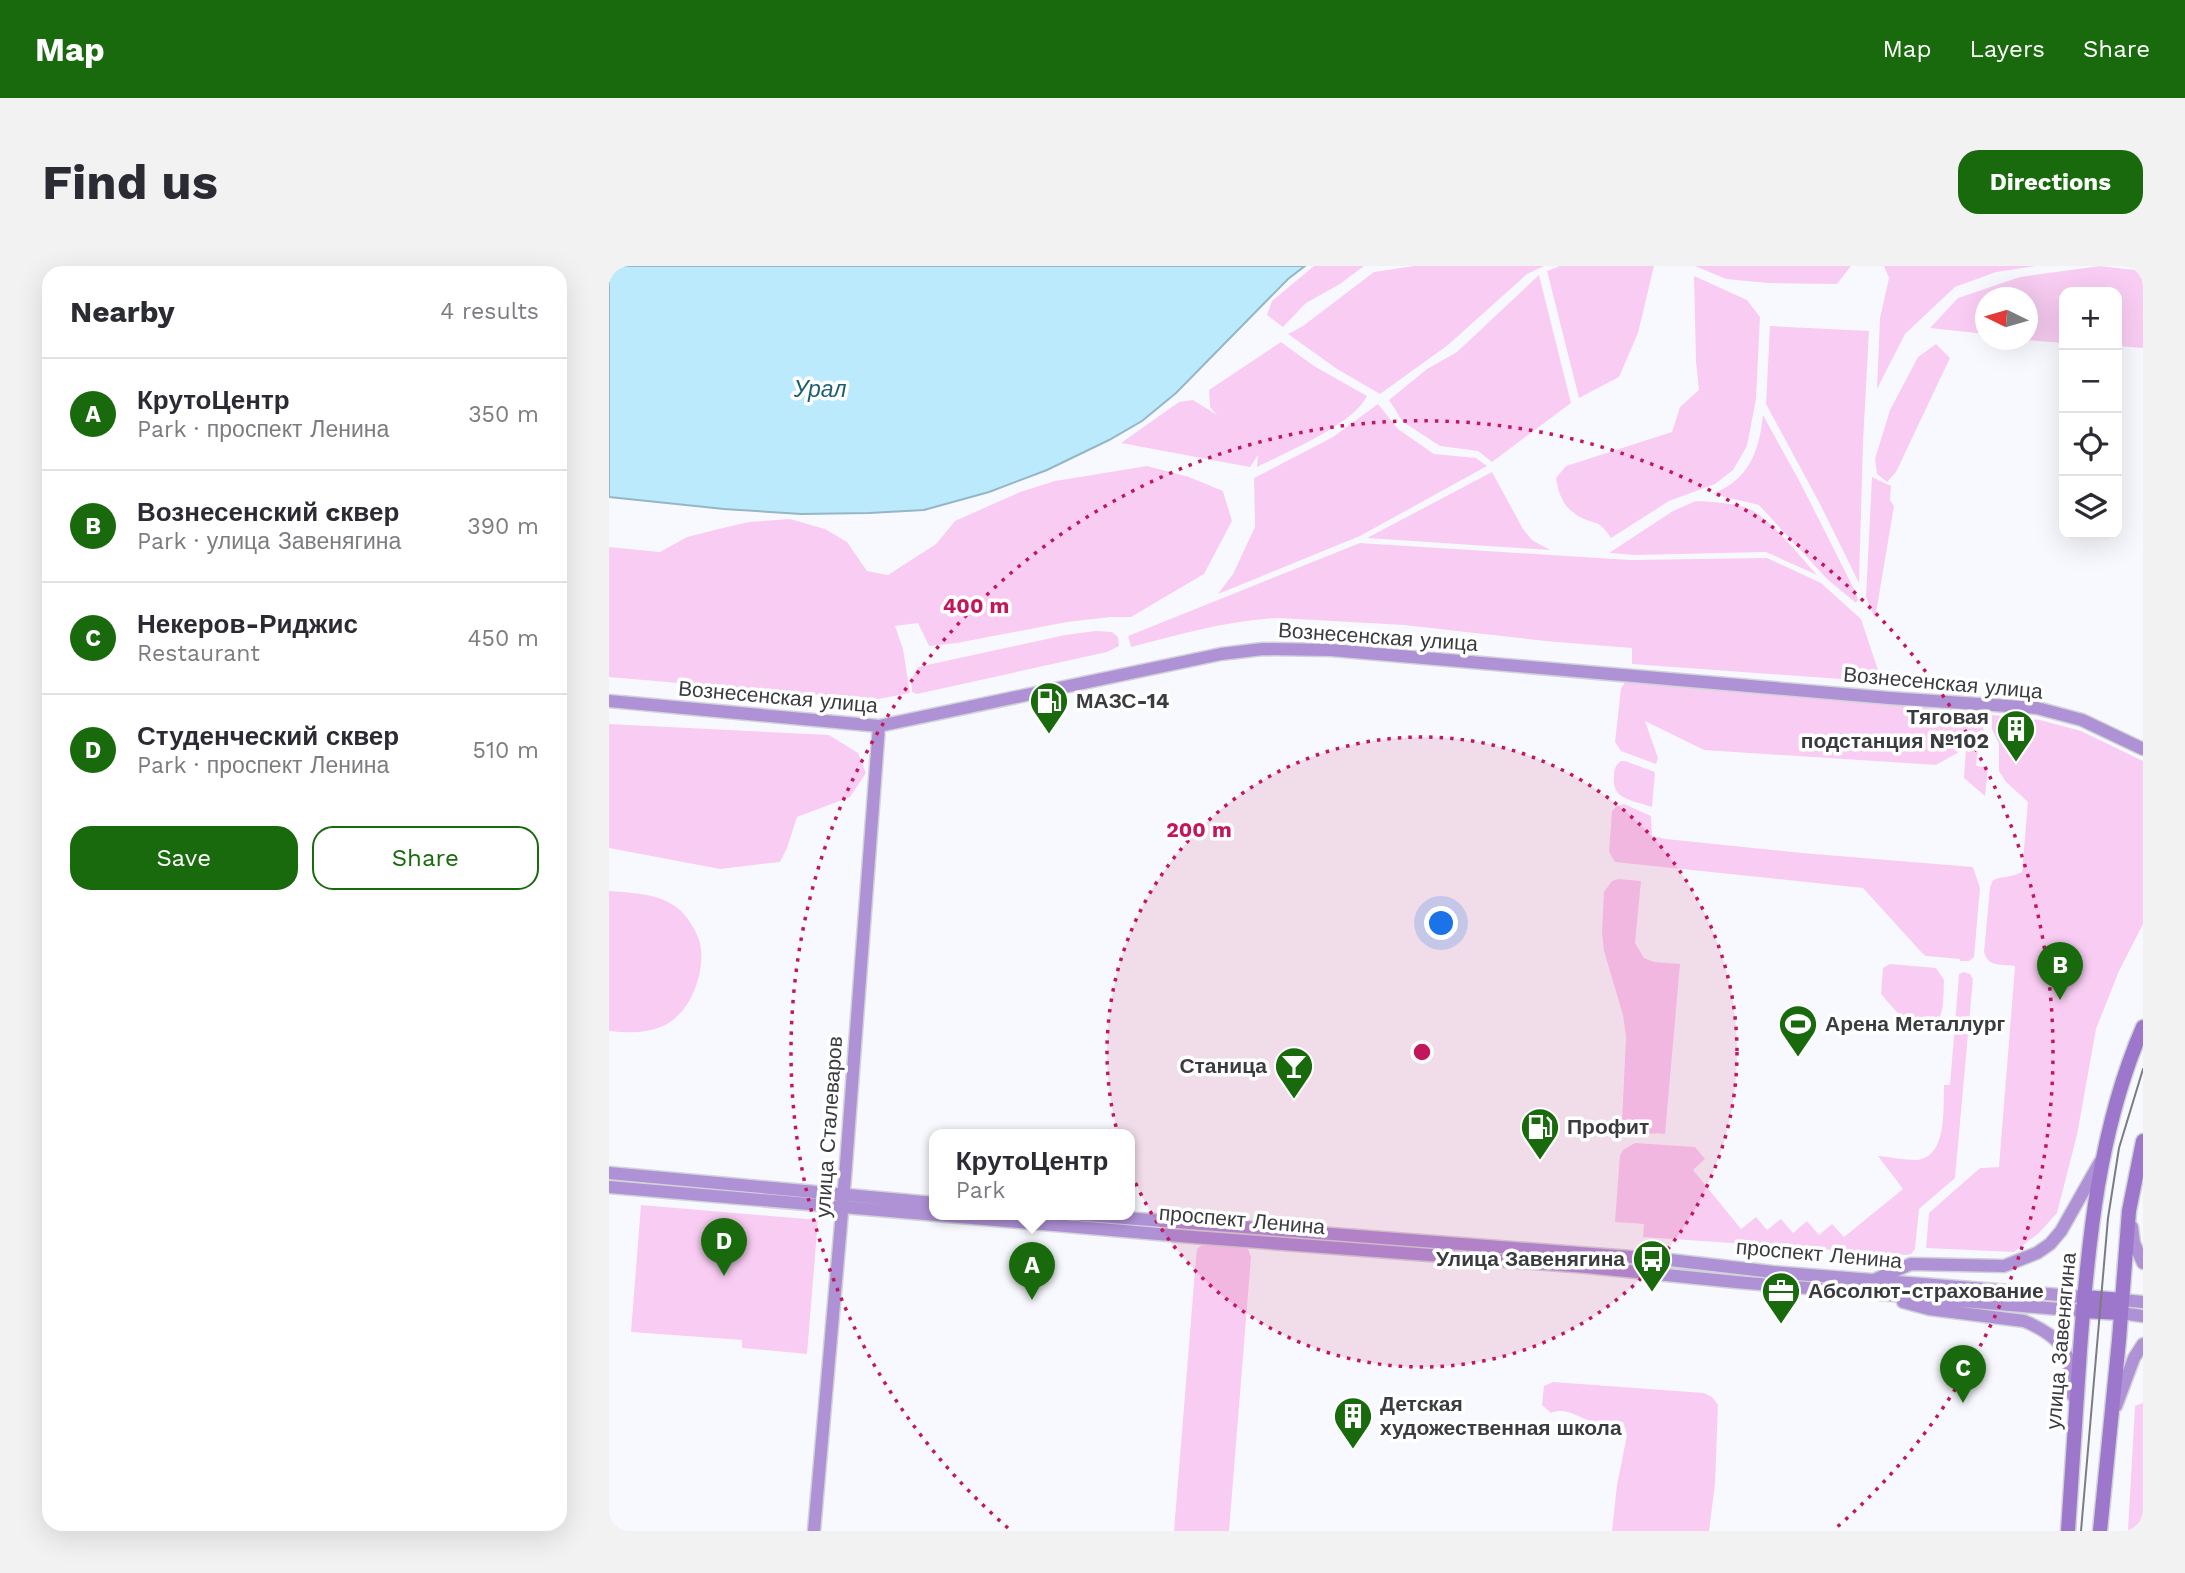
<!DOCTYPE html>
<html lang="en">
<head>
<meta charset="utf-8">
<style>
  :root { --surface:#fff; --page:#f2f2f3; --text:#2b2b33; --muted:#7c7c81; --line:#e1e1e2; --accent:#196a0d }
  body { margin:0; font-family:"Work Sans",sans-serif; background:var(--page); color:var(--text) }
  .controls { position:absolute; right:21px; top:21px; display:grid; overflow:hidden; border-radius:14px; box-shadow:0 7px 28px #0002 }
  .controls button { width:63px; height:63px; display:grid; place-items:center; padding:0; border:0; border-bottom:2px solid var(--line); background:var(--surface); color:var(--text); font:35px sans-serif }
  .compass { position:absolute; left:1366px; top:21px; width:63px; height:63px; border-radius:50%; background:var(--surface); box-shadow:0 7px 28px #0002; rotate:275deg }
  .you { position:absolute; left:833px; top:658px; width:24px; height:24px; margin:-18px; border:5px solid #fff; border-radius:50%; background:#1a73e8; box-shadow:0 0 0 10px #1a73e833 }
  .badge { display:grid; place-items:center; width:46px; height:46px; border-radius:50%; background:var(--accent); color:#fff; font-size:23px; font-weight:700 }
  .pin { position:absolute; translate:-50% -58px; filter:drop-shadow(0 2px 4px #0008) }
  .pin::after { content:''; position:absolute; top:37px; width:24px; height:21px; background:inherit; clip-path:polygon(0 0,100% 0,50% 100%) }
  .popup { position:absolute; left:320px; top:863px; width:206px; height:91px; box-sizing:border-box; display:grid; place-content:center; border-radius:14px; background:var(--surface); filter:drop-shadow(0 2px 5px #0005); font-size:23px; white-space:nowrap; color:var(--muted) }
  .popup b { font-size:26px; color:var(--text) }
  .popup::after { content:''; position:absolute; left:50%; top:100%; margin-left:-14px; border:14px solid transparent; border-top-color:var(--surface) }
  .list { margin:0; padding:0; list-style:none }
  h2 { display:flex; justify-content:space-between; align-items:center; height:91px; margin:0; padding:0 28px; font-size:30px }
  h2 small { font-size:23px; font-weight:400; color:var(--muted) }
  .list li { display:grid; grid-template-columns:46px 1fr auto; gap:21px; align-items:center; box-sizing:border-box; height:112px; padding:0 28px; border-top:2px solid var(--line) }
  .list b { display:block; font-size:26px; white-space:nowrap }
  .list p { margin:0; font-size:23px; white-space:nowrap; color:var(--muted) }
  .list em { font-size:23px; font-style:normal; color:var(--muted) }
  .actions { display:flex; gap:14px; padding:21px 28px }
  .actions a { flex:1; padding:16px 0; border:2px solid var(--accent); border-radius:21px; text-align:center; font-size:24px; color:var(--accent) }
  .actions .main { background:var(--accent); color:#fff }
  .icon { flex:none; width:38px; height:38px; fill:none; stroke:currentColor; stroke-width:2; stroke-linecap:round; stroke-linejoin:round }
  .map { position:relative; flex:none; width:1534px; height:1265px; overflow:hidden; border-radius:21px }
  header { display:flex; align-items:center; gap:42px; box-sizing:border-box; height:98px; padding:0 35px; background:var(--accent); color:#fff }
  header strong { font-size:33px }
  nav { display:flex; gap:38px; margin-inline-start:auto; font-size:24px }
  .intro { display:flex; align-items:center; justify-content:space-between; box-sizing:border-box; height:168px; padding:0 42px }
  h1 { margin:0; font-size:49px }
  .button { padding:18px 32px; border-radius:21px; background:var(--accent); color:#fff; font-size:24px; font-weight:700 }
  main { display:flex; gap:42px; padding:0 42px }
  aside { flex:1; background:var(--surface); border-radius:21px; box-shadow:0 7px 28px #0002 }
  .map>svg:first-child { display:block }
</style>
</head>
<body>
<header>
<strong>Map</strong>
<nav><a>Map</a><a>Layers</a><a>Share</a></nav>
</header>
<div class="intro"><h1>Find us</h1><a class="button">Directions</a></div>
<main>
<aside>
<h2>Nearby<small>4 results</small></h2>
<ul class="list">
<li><span class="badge">A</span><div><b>КрутоЦентр</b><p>Park · проспект Ленина</p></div><em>350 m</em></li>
<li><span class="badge">B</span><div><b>Вознесенский cквер</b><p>Park · улица Завенягина</p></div><em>390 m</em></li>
<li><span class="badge">C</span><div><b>Некеров-Риджис</b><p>Restaurant</p></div><em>450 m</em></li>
<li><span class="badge">D</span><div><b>Студенческий сквер</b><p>Park · проспект Ленина</p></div><em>510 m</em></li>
</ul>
<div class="actions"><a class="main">Save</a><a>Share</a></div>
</aside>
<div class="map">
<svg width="1534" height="1265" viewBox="0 0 1534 1265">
  <rect width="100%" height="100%" fill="#f8f9fe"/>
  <!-- green -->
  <path fill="#f9cdf3" d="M705 0H755L731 18 697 37 674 61 658 49 663 35Z
    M805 0H935L918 8 839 79 771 128 728 103 679 68 694 60 765 6Z
    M951 0H1045L1029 67 1010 111 970 132 938 5Z
    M1086 0H1242L1228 18 1159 17 1117 13Z
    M1275 0H1427L1387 6 1346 21 1296 68 1268 123 1271 52 1280 12Z
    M1491 0 1534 5V82L1508 80V26H1455V77L1418 74 1419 32H1377L1376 68 1321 62 1349 32 1411 11Z
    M930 9 962 137 883 196 869 185 831 180 794 156 780 134 818 103 848 86Z
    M1085 10 1138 34 1151 51 1147 133 1138 180 1124 204 1106 218 1060 235 1002 272C989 250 981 260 965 247 953 239 949 225 947 212L957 200 1063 166 1071 141 1090 124 1087 96Z
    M1161 60 1260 65 1254 176 1250 317 1211 238 1157 138Z
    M672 76 705 100 758 130C745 158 676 187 648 201L649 189 641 201 512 177 570 136 584 134 608 149 601 141 600 124Z
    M1327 78 1341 92 1287 206 1278 216 1268 208 1266 193 1281 144 1309 91Z
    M769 138 789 163 825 188 867 192 878 200 751 270 609 328 624 308 646 261 645 212 724 171Z
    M1154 149 1193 220 1245 323 1249 333 1247 337 1218 313 1150 239 1104 228C1140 213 1150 186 1154 149Z
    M538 200 580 211 614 225 623 255 595 308 522 351H502L458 356 348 377 320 380 309 357 286 360 294 383 301 427 264 434 0 411V281L51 286 78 271 118 261 140 256 181 253 216 263 238 276 258 305 279 309 327 278 346 255 411 226 446 215Z
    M883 206 914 263 923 274 941 284 758 272Z
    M1263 211 1282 220 1281 234 1285 240 1266 353 1257 331Z
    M1087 235C1103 236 1133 237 1146 246 1166 259 1191 290 1208 309L1157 286 1026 289 1000 287 1064 245Z
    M751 277 1022 294 1158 292 1212 317 1252 353 1273 416 1023 398V382L936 375 795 359 670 352C620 354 570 369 522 381L519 370Z
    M487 365 503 366 509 371 510 380 498 386 308 428 303 426 302 414 309 401 456 369Z
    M1018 414 1370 447 1380 483H1369L1367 500 1379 501 1376 530 1355 512 1357 482 1327 499 1095 484 1036 455 1049 492 1047 498 1012 485 1006 476 1012 422Z
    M1383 449 1431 454 1472 465 1534 495V658L1510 705 1487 763 1468 869 1448 947 1430 967 1405 986 1317 982 1320 947 1371 902 1390 901 1406 700C1394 698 1379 702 1375 686L1381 621 1384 614C1393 610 1401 612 1413 606L1419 536 1397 516 1390 505V478L1383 463Z
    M0 458 220 469 249 487 257 507 241 531 188 551 178 582 171 596 111 603 0 582Z
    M1012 495H1016L1046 506 1043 541C1024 534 1002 534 1005 510 1005 503 1006 500 1012 495Z
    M1015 538 1042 550 1043 570 1057 573 1193 587 1364 601 1371 622 1365 691 1360 695H1351V693L1317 690 1313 687 1254 622 1006 596 1000 586 1003 545 1008 540Z
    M1009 613 1032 615 1026 677 1035 692 1045 696 1071 698 1056 868C1041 867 1022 870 1013 856L1017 771 1014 749 995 685 993 666 995 626 1003 615Z
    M0 625C24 627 53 627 72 645 80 653 88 666 91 677 97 704 83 744 58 758 39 768 20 767 0 765Z
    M1281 698 1327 702 1335 714C1334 727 1337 756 1321 760 1314 761 1305 759 1298 758L1272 728 1274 702Z
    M1355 706 1361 708 1364 713 1346 912 1310 943 1306 983 1302 988 1298 989 1034 971 1035 958 1006 956 1011 889 1014 884 1026 877 1086 881 1096 893 1084 904 1132 963 1147 951 1158 964 1172 953 1184 967 1198 955 1210 969 1223 958 1235 971 1294 923 1269 890C1281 891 1295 894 1307 894 1339 892 1334 841 1335 819H1341L1350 708Z
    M32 939 209 954 198 1088 133 1082V1074L22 1066Z
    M594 978 634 982 639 983 642 991 620 1265H565L587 992 588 983Z
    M944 1116 1095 1127 1103 1131 1109 1139 1106 1218 1100 1265H1003L1008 1219 1018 1169 1014 1156C1003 1155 991 1157 979 1154 966 1150 957 1141 942 1147L933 1139 935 1120Z
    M1534 1137V1265H1519L1526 1140Z"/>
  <!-- water -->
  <path fill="#bbeafc" stroke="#95b6c4" stroke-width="2" d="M0 0H696L679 13 567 127 533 155 500 174 438 204 380 226 315 244 260 247 192 248 115 243 0 231Z"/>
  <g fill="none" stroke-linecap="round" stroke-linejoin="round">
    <!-- secondary casing -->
    <g stroke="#d2d3d8" stroke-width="15">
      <path id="secondary" d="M0 435 270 460 612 388 654 383 722 384 1280 432 1428 442 1473 454 1534 483
        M0 907 325 937
        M0 921 584 971 978 1001 1127 1016 1474 1045
        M464 948 1061 994 1164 1006 1475 1031
        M1523 961 1525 977 1534 997
        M1267 1013 1302 998 1395 1000 1428 987 1441 978 1452 965 1491 896
        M1513 1034 1534 1036
        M1294 1036 1320 1043 1415 1055C1430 1061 1452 1073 1458 1090 1462 1102 1462 1117 1464 1130
        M1512 1047 1534 1050
        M1507 1140 1525 1092 1534 1078
        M205 1265 236 912 270 460"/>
    </g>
    <!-- primary casing -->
    <g stroke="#d2d3d8" stroke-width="17">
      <path id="primary" d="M1475 1031 1513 1034
        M1474 1045 1512 1047
        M1459 1265C1463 1205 1467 1144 1471 1084 1479 975 1490 862 1534 761
        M1491 1265 1510 1074 1520 945 1534 875"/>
    </g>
    <!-- secondary -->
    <use href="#secondary" stroke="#af91d6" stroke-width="12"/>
    <!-- primary -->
    <use href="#primary" stroke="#9d77cb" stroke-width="14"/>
    <!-- tram -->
    <path stroke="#7b7c81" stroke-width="2" d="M1472 1265 1499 952 1510 882 1534 803"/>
  </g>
  <!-- distance rings -->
  <circle cx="813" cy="786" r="315" fill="#c2185b" fill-opacity=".12"/>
  <g fill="none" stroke="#c2185b" stroke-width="3.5" stroke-dasharray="3.5 7">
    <circle cx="813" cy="786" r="315"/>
    <path d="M399 1262A631 631 0 1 1 1227 1262"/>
  </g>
  <!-- icons -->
  <defs>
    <g id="fuel-pin" transform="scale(2.0125)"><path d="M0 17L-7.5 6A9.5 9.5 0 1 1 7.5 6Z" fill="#196a0d" stroke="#fff"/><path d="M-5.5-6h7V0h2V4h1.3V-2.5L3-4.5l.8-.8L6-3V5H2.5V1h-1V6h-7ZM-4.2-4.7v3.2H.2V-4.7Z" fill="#fff"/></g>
    <g id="building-pin" transform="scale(2.0125)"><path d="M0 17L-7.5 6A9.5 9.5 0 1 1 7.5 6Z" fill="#196a0d" stroke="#fff"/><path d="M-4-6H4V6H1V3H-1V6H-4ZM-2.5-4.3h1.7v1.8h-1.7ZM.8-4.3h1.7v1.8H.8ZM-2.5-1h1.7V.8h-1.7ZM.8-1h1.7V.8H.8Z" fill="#fff"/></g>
    <g id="stadium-pin" transform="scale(2.0125)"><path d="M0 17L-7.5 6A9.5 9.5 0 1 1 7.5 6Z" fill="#196a0d" stroke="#fff"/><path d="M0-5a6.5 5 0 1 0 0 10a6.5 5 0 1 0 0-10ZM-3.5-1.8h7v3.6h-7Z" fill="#fff"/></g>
    <g id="bar-pin" transform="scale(2.0125)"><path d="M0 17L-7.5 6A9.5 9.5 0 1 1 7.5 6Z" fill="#196a0d" stroke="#fff"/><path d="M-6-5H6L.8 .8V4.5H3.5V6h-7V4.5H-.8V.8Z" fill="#fff"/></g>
    <g id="bus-pin" transform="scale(2.0125)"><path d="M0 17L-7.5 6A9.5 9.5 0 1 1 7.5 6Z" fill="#196a0d" stroke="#fff"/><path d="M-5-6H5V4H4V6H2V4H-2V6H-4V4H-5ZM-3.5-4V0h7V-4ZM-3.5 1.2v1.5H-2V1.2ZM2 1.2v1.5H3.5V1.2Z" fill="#fff"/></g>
    <g id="office-pin" transform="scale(2.0125)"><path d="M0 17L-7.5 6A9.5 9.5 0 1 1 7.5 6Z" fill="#196a0d" stroke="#fff"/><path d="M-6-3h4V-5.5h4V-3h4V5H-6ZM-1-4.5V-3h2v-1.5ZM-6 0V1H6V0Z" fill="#fff"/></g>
  </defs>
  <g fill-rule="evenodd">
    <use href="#fuel-pin" x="440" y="435"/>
    <use href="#building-pin" x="1407" y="463"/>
    <use href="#stadium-pin" x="1189" y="758"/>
    <use href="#bar-pin" x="685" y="800"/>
    <use href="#fuel-pin" x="931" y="861"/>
    <use href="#bus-pin" x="1043" y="993"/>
    <use href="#office-pin" x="1172" y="1025"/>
    <use href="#building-pin" x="744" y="1150"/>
  </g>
  <g text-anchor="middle" stroke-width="7" stroke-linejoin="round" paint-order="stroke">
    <!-- street labels -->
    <g font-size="21" fill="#3b3c40" stroke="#fff">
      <text transform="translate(769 371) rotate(4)" y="7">Вознесенская улица</text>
      <text transform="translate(1334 417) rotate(5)" y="7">Вознесенская улица</text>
      <text transform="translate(169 431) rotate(5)" y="7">Вознесенская улица</text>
      <text transform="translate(220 861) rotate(-86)" y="7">улица Сталеваров</text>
      <text transform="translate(633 954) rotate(5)" y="7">проспект Ленина</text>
      <text transform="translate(1210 988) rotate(5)" y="7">проспект Ленина</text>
      <text transform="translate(1452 1075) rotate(-85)" y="7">улица Завенягина</text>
    </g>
    <!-- poi labels -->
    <g font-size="21" font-weight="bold" fill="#3b3c40" stroke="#fff" text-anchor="start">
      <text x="467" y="442">МАЗС-14</text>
      <text x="1380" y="458" text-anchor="end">Тяговая<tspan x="1380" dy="24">подстанция №102</tspan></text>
      <text x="1216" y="765">Арена Металлург</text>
      <text x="658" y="807" text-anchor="end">Станица</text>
      <text x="958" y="868">Профит</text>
      <text x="1016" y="1000" text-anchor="end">Улица Завенягина</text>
      <text x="1199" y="1032">Абсолют-страхование</text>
      <text x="771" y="1145">Детская<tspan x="771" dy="24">художественная школа</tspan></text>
    </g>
    <!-- water labels -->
    <g font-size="23" font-style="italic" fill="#1c5f74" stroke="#fff">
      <text x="211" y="131">Урал</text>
    </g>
  </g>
  <circle cx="813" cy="786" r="10" fill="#c2185b" stroke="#fff" stroke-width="3.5"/>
  <g font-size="21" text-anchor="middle" font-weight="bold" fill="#c2185b" stroke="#fff" stroke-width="7" stroke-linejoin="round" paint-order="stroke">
    <text x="367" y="347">400 m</text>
    <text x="590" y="571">200 m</text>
  </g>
</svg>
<div class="controls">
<button>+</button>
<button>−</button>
<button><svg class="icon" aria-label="locate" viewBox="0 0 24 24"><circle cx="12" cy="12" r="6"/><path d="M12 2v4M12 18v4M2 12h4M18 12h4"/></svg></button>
<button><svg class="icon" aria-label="layers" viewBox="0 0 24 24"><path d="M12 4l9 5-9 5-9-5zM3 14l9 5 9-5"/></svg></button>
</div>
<svg class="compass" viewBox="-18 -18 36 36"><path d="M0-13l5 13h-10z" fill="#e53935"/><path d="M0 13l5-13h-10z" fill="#7c7c81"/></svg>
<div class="you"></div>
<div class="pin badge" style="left:423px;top:1034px">A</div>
<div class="popup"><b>КрутоЦентр</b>Park</div>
<div class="pin badge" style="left:1451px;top:734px">B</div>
<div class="pin badge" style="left:1354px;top:1137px">C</div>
<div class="pin badge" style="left:115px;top:1010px">D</div>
</div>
</main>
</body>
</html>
